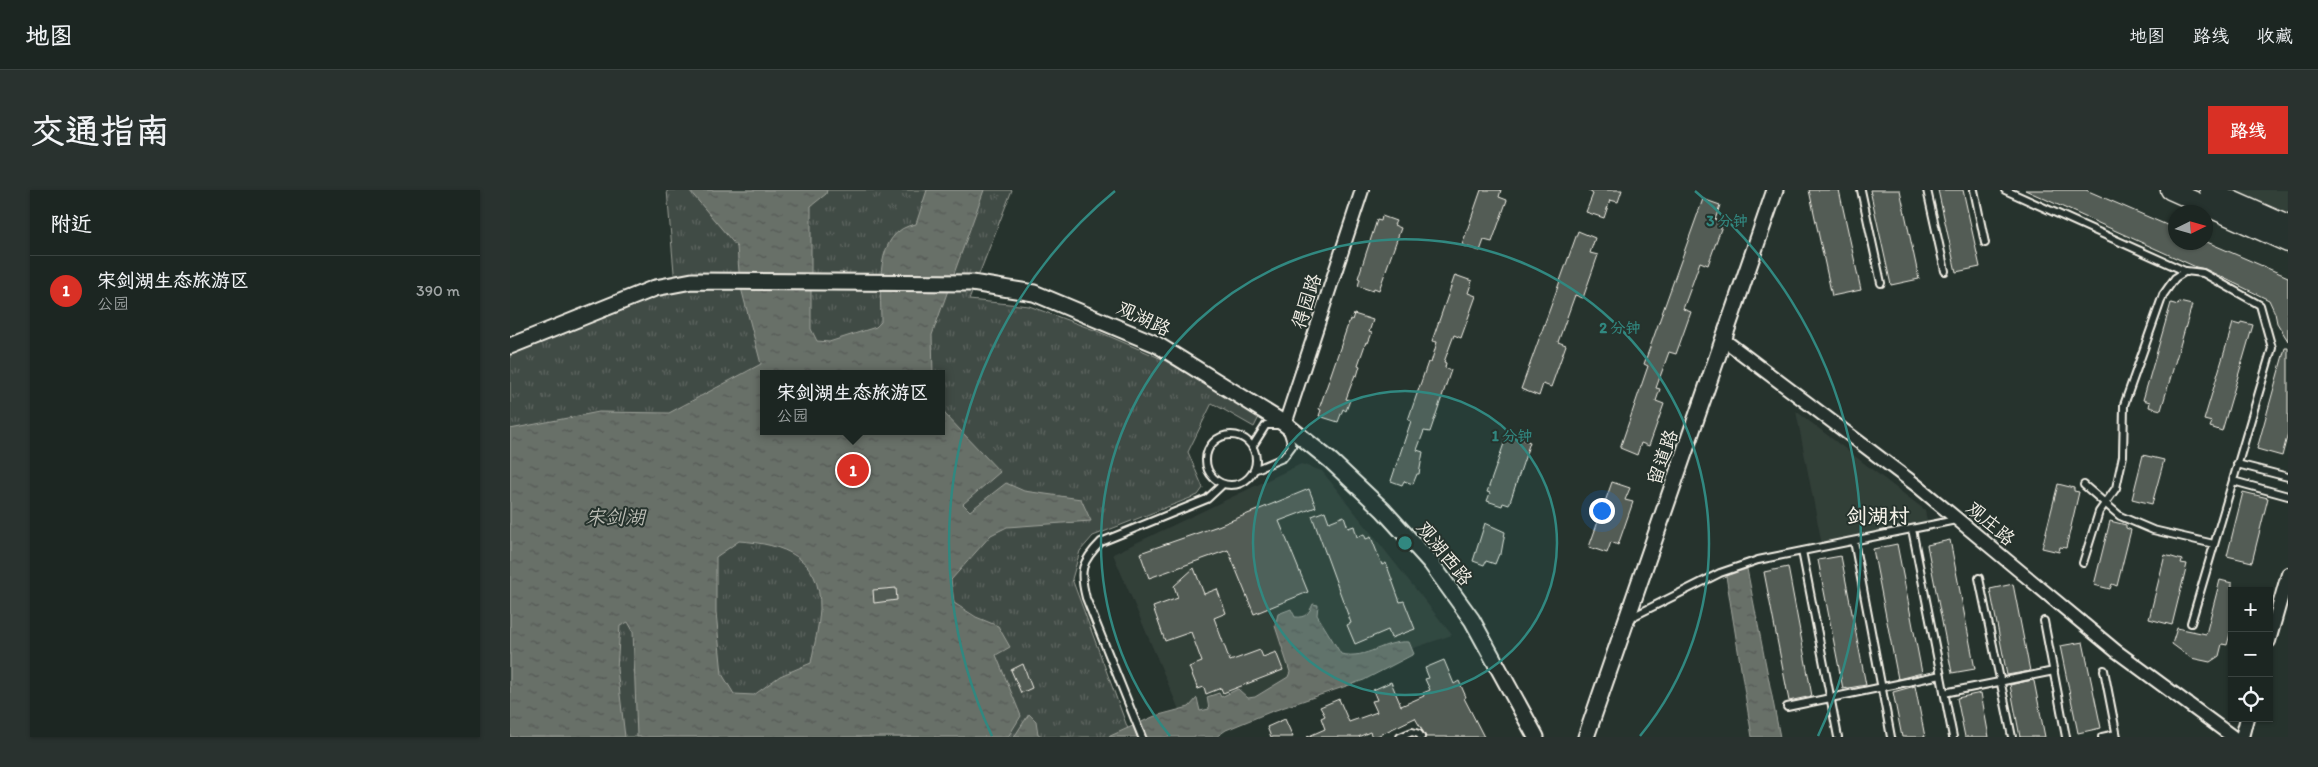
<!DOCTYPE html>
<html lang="zh">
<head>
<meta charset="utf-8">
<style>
  :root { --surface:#1c2622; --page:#29322f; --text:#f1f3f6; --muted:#a0a5a5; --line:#3a4340; --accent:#d93025 }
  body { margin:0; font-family:Itim,"LXGW WenKai TC",sans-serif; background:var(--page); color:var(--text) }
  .controls { position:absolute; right:15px; bottom:15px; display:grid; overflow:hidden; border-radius:0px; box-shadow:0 1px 4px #0004 }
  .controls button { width:45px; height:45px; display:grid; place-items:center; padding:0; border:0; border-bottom:1px solid var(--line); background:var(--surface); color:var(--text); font:25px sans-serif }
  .compass { position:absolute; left:1658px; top:15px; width:45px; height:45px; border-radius:50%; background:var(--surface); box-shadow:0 1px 4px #0004; rotate:85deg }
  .you { position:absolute; left:1091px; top:320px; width:18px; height:18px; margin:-12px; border:4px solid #fff; border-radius:50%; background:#1a73e8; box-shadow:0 0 0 8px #1a73e833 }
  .badge { display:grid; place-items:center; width:32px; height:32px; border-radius:50%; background:var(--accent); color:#fff; font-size:16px; font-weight:700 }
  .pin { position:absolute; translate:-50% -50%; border:2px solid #fff; box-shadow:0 1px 5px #0006 }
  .popup { position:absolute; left:250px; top:180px; width:185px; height:65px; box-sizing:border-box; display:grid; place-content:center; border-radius:0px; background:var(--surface); filter:drop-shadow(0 1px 4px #0005); font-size:16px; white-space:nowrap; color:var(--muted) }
  .popup b { font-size:19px; color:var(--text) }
  .popup::after { content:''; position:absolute; left:50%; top:100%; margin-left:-10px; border:10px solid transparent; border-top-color:var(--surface) }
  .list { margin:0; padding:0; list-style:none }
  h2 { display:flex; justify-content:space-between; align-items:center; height:65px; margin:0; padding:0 20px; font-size:21px }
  h2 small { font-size:16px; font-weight:400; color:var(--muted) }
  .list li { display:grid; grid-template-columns:32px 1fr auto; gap:15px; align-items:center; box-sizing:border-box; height:70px; padding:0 20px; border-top:1px solid var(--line) }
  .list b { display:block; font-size:19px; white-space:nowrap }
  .list p { margin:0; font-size:16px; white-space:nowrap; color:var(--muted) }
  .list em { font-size:16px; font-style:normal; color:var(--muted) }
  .icon { flex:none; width:28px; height:28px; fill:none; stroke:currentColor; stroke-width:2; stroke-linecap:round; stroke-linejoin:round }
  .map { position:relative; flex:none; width:1778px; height:547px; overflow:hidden; border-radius:0px }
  header { display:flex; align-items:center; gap:30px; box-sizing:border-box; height:70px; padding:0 25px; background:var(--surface); border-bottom:1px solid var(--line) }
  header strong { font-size:24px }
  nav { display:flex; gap:28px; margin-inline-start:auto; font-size:18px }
  .intro { display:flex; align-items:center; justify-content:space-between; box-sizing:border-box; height:120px; padding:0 30px }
  h1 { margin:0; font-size:35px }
  .button { padding:12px 22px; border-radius:0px; background:var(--accent); color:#fff; font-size:18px; font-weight:700 }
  main { display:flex; gap:30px; padding:0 30px }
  aside { flex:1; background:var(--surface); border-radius:0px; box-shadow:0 1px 4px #0004 }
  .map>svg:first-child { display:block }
</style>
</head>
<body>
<header>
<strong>地图</strong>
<nav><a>地图</a><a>路线</a><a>收藏</a></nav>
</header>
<div class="intro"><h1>交通指南</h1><a class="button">路线</a></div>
<main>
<aside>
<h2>附近<small></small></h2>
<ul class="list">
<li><span class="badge">1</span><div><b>宋剑湖生态旅游区</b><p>公园</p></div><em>390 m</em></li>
</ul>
</aside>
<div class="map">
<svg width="1778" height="547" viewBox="0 0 1778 547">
  <defs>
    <pattern id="park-tufts" width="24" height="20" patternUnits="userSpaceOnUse" patternTransform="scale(1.25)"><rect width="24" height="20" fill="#414b45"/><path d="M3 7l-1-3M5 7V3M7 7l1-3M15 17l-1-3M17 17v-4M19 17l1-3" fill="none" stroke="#5d6560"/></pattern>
    <pattern id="water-ripples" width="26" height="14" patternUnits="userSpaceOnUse" patternTransform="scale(1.25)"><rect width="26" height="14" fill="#676f68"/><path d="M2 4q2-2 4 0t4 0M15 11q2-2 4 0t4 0" fill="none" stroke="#565a55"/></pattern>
  </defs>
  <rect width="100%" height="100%" fill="#26332d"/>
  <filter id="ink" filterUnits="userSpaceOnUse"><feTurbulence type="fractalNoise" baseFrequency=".02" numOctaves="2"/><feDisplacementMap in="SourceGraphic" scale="10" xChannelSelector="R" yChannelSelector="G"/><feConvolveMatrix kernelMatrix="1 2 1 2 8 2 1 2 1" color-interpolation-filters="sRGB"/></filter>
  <g filter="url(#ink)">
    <!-- built -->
    <path fill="#333f39" d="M1722 0H1778V24Z
      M1286 221 1415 320 1417 331 1312 355Z
      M791 274 812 281 942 445 848 477 678 541 603 364Z"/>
    <!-- park -->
    <path fill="url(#park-tufts)" stroke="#9a9e96" fill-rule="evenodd" d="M157 0H502L459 110 519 116 587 141 652 169 750 225 744 237 702 213 678 262 693 298 688 305 583 346 570 361 562 389 621 547H0V164L165 94ZM254 184H432V241H254Z"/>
    <!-- water -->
    <path fill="url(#water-ripples)" stroke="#9fa39b" fill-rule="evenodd" d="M179 0H317L316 4 301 16V139L307 151 319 152 366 137 371 132C371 99 363 41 406 34L417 0H474L422 145 423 184H254V241H432V218L435 224 490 282 453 314 460 321 496 293 514 301 571 309 581 331 497 337 481 345 441 390 444 413 466 427 488 436 500 457 486 465 511 526 498 547H127L123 441 118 432 110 436 107 479 115 547H0V239L89 222 159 223 251 174 230 94 227 57ZM229 351C274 354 311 367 310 419 309 437 304 456 301 473L270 486 244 505 224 504 212 484 206 422V367Z
      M1237 379 1270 547H1242L1216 386Z
      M803 414 808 415 807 425 831 464C858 470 873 450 899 452L904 464 854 490 760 522 716 540 706 547H598L645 526 679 517 687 508 690 521 699 519 697 507 709 503 711 507 728 499 738 508 745 507 778 487 780 482 765 436 768 424 781 419 785 427C796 428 799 423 803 414Z
      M519 524 526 531 528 544 534 547H504Z"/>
    <!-- building -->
    <path fill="#525c55" stroke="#f4f1e8" d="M971 0H991L989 7 997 10 982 52 974 50 970 61 952 55Z
      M1078 0H1112L1108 12 1100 10 1094 28 1076 22 1083 4Z
      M1299 0H1329L1351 100 1322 106Z
      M1360 0H1390L1409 89 1381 95Z
      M1428 0H1453L1470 77 1446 82Z
      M1515 0H1576L1666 39V52H1697L1778 87V151L1767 133 1765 123 1759 110 1695 79 1686 77Z
      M1193 9 1210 15 1205 30 1213 33 1198 75 1190 72 1180 100 1173 119 1181 122 1166 164 1159 162 1146 198 1150 199 1146 211 1154 214 1139 256 1131 253 1127 265 1110 258 1138 176 1134 174Z
      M872 26 886 31 884 35 891 38 869 100 864 98 863 101 848 96 850 89 848 88 867 30 871 31Z
      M1068 41 1085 48 1080 63 1088 65 1073 108 1065 105 1048 152 1056 155 1041 197 1033 194 1029 206 1011 199Z
      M945 85 962 91 958 103 966 106 951 148 944 145 934 172 936 173 935 178 941 180 920 242 914 241 907 260 913 262 909 284H907L903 294 894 291 892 295 881 291 901 231 898 230 918 172 921 173 927 152 922 151Z
      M1669 112 1682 115 1651 220 1639 217 1640 212 1633 210 1661 113 1668 115Z
      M844 124 863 130 859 142 862 143 858 153 856 152 848 175 850 176 847 186 845 185 836 209 840 210 836 221 833 219 828 232 809 226 811 220 809 219 840 129 842 130Z
      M1731 132 1743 135 1712 241 1700 237 1702 232 1694 230 1723 133 1730 135Z
      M1775 158H1778V243L1772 266 1747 259Z
      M1001 241 1015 245 1014 250 1020 252 999 315 993 313 992 316 977 311 980 303 977 302 997 245 1000 246Z
      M1633 265 1654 270 1642 314 1622 309Z
      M1102 292 1120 298 1115 310 1123 312 1108 355 1101 352 1097 363 1079 357Z
      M1548 294 1564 298V301L1569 302 1556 358 1550 357 1549 362 1532 358Z
      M799 299 806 317 769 331 798 402 744 424 718 360 639 388 630 363 708 336Z
      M1733 302 1758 308 1742 372 1717 366Z
      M815 321 819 332 834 326 838 338 844 336 847 347 854 344 856 349 861 347 872 375 876 373 890 412 894 411 905 439 881 448 878 440 845 454 837 435 841 433 802 326Z
      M1600 331 1616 335V338L1621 340 1607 396 1602 394 1600 399 1584 395Z
      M975 333 995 342 991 364H989L985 374 976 371 974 375 963 371Z
      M1440 350 1465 479 1442 483 1417 355Z
      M1387 354 1412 483 1388 489 1363 359Z
      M1655 365 1672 370 1671 373 1677 374 1662 435 1639 429Z
      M1331 366 1356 495 1333 499 1308 370Z
      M1278 377 1302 506 1279 511 1254 382Z
      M684 378 694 404 707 399 716 423 704 428 720 471 750 460 753 467 766 462 773 480 713 503 711 498 696 504 694 497 688 499 679 477 692 472 681 442 655 451 643 417 668 408 664 396Z
      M1710 390 1722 393V437L1717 455 1712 454 1709 466 1700 472 1681 468 1662 454 1667 438 1696 444Z
      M1503 394 1520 481 1497 485 1480 399Z
      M386 398 387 410 364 413 363 400Z
      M1573 452 1591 538 1568 543 1550 456Z
      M934 470 944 494 949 491 956 507 954 508 974 547H916L905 528 865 547H862L860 542 848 547H797L815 539 811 528 815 526 810 517 829 509 839 532 867 522 862 511 867 510 863 500 881 492 891 516 914 506 913 503 920 500 915 489 919 488 915 478Z
      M513 474 522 498 511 503 501 480Z
      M1522 490 1524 491 1535 547H1510L1500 495Z
      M1405 496 1415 547H1392L1383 502Z
      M1471 503 1479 547H1455L1447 508Z
      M775 529 783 547H761L757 537Z"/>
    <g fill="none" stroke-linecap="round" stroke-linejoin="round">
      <!-- service casing -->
      <g stroke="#f4f1e8" stroke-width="10">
        <path id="service" d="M1351 0 1371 93
          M1417 0 1435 81
          M1464 0 1475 53
          M1495 0 1677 82
          M696 270a25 25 0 1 1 50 0a25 25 0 1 1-50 0Z
          M742 257 756 235H769
          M1727 274 1778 287
          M744 280 773 268 782 256 777 240
          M1723 291 1778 306
          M1574 295 1610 326 1643 340 1704 354
          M1402 339 1443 547
          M1344 351 1381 547
          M1292 361 1328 547
          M1573 373 1589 322 1606 298 1613 266 1614 215 1653 105 1665 88 1676 81 1693 83 1750 115 1762 158 1681 433
          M1469 388 1502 547
          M1120 428 1210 383 1248 370 1446 330
          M1534 431 1556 547
          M1594 480 1607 547
          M1434 503 1544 481
          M1277 517 1431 485
          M632 547 576 408C569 381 571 372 591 352L697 309 713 294
          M890 547 902 542 909 544 911 547
          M1592 547 1606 544"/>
      </g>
      <!-- minor casing -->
      <g stroke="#f4f1e8" stroke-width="16">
        <path id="minor" d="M1214 150 1406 295 1606 461 1723 547
          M775 234 852 0
          M1759 451 1778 384
          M1732 547 1737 528"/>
      </g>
      <!-- tertiary casing -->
      <g stroke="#f4f1e8" stroke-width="19">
        <path id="tertiary" d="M0 156 145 98 182 91 462 93 524 103 646 154 775 234 821 271 873 320 921 373 962 430 1026 547
          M1076 547 1265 0"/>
      </g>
      <!-- secondary casing -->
      <g stroke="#f4f1e8" stroke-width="21">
        <path id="secondary" d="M1660 0 1778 53
          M1699 0 1778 35"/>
      </g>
      <!-- service -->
      <use href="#service" stroke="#26332d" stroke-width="6"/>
      <!-- minor -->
      <use href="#minor" stroke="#26332d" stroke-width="12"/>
      <!-- tertiary -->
      <use href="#tertiary" stroke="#26332d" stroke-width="15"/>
      <!-- secondary -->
      <use href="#secondary" stroke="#26332d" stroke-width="18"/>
    </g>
  </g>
  <!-- distance rings -->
  <circle cx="895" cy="353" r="152" fill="#318880" fill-opacity=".12"/>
  <g fill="none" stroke="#318880" stroke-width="2.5">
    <circle cx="895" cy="353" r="152"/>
    <path d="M660 546A304 304 0 1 1 1130 546"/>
    <path d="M482 546A456 456 0 0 1 605 1M1185 1A456 456 0 0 1 1308 546"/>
  </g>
  <g text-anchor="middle" stroke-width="4" stroke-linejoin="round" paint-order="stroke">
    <!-- street labels -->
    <g font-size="19" fill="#f4f1e8" stroke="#26332d">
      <text transform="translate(796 111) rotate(-72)" y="7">得园路</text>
      <text transform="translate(634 128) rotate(25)" y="7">观湖路</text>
      <text transform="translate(1152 267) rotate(-71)" y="7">留道路</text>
      <text transform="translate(1481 333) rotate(40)" y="7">观庄路</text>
      <text transform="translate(935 363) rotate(51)" y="7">观湖西路</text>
    </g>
    <!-- water labels -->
    <g font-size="20" font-style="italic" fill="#bcbdb5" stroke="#26332d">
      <text x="105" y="334">宋剑湖</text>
    </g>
    <!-- quarter labels -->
    <g font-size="21" font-weight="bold" fill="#f4f1e8" stroke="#26332d">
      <text x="1368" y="333">剑湖村</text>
    </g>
  </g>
  <circle cx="895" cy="353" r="8" fill="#318880" stroke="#26332d" stroke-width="2.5"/>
  <g font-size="15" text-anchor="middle" font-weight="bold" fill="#318880" stroke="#26332d" stroke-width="4" stroke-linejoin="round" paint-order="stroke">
    <text x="1217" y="36">3 分钟</text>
    <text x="1110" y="143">2 分钟</text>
    <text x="1002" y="251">1 分钟</text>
  </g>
</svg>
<div class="controls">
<button>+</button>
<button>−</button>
<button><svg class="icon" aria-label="locate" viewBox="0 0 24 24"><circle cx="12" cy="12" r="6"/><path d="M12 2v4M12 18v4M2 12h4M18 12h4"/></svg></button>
</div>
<svg class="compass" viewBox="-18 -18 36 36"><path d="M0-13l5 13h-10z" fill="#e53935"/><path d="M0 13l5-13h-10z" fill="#a0a5a5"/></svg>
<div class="you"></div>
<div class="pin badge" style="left:343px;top:280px">1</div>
<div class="popup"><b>宋剑湖生态旅游区</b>公园</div>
</div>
</main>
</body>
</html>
